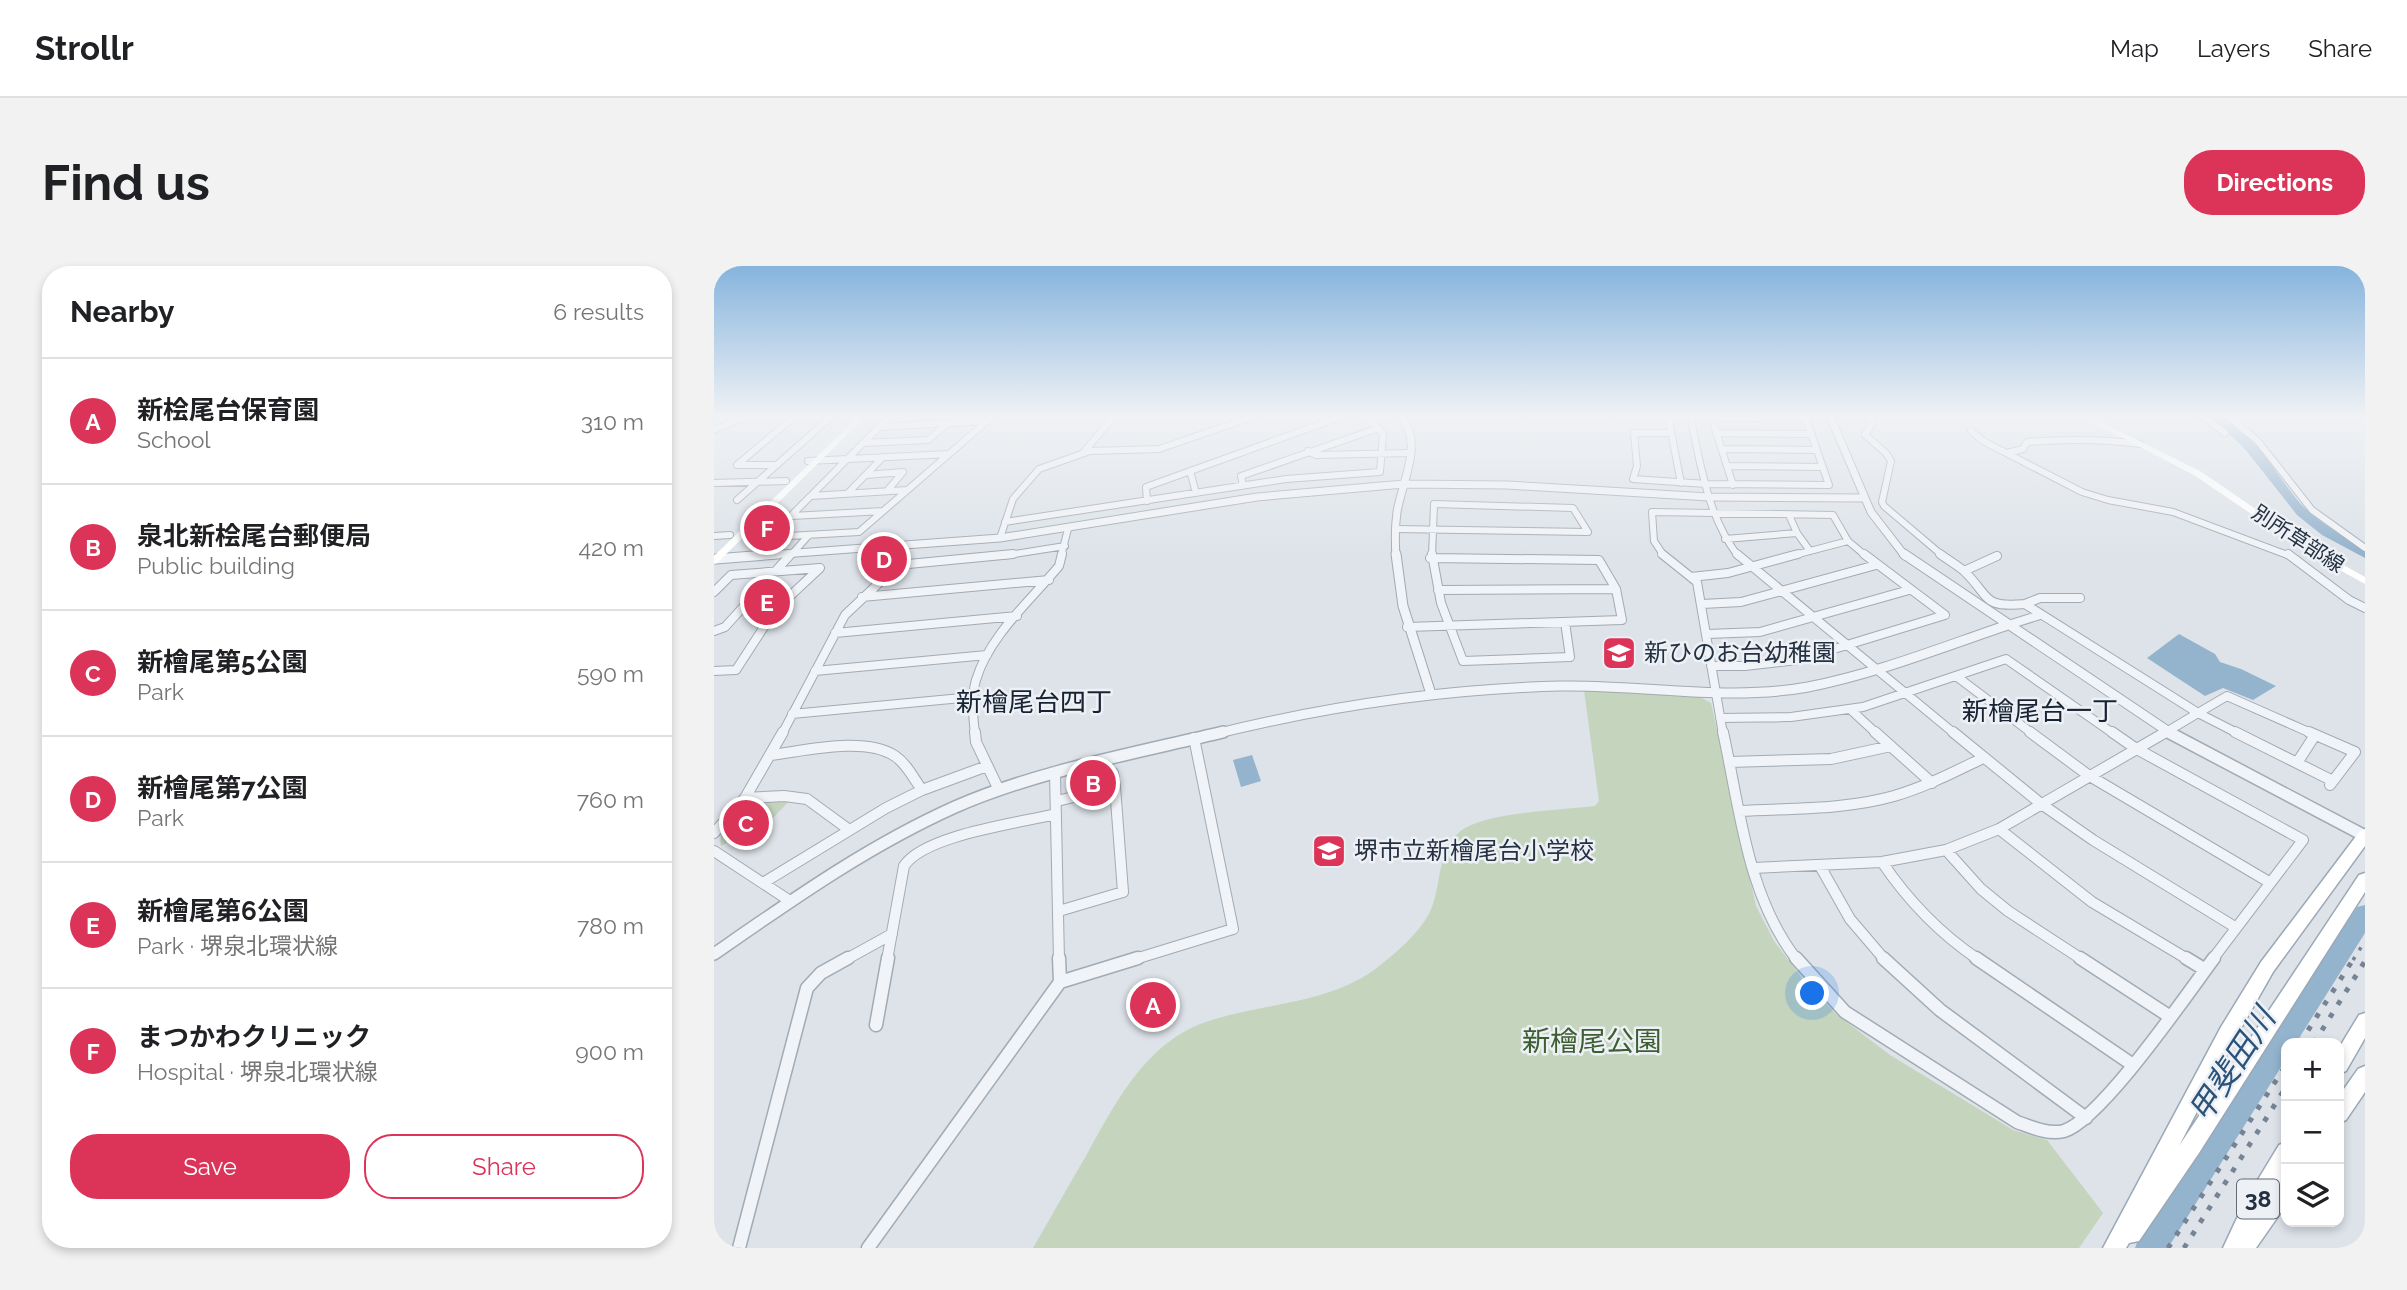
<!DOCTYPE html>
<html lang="en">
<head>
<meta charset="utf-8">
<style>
  :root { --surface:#fff; --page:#f2f2f2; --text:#202124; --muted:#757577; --line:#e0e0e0; --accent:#dc3458 }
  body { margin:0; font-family:Raleway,"Noto Sans JP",sans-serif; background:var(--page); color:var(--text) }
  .controls { position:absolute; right:21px; bottom:21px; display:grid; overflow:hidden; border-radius:14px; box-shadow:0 4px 10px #0003 }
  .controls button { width:63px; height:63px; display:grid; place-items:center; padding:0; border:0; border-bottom:2px solid var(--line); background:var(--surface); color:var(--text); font:35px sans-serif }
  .you { position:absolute; left:1099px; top:728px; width:24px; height:24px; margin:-18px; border:5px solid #fff; border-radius:50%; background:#1a73e8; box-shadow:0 0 0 10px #1a73e833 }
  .badge { display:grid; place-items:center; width:46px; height:46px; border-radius:50%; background:var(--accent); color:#fff; font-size:23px; font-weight:700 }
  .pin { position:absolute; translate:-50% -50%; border:4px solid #fff; box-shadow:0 2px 7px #0006 }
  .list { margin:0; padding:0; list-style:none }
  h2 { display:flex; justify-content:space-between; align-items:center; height:91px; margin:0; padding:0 28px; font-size:30px }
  h2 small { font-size:23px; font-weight:400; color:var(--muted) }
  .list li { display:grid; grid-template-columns:46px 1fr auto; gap:21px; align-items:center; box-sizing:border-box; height:126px; padding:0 28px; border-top:2px solid var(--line) }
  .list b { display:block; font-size:26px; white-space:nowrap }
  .list p { margin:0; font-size:23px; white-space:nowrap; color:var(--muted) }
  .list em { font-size:23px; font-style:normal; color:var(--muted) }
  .actions { display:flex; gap:14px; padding:21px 28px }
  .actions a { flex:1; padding:16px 0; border:2px solid var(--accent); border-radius:28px; text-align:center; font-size:24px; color:var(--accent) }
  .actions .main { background:var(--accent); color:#fff }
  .icon { flex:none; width:38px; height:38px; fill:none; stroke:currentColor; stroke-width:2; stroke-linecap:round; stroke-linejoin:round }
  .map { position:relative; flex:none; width:1651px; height:982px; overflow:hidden; border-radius:28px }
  header { display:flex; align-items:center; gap:42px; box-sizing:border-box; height:98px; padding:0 35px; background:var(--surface); border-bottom:2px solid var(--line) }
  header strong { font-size:33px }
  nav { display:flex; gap:38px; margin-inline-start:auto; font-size:24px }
  .intro { display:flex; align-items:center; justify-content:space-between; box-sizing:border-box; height:168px; padding:0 42px }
  h1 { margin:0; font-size:49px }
  .button { padding:18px 32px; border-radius:28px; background:var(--accent); color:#fff; font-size:24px; font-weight:700 }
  main { display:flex; gap:42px; padding:0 42px }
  aside { flex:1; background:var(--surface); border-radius:28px; box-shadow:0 4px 10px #0003 }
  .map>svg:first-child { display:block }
</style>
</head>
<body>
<header>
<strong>Strollr</strong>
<nav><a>Map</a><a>Layers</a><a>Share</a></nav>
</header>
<div class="intro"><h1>Find us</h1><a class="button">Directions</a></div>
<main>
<aside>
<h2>Nearby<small>6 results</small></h2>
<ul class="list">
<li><span class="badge">A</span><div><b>新桧尾台保育園</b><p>School</p></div><em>310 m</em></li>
<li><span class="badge">B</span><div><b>泉北新桧尾台郵便局</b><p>Public building</p></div><em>420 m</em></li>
<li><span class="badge">C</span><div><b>新檜尾第5公園</b><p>Park</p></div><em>590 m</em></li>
<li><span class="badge">D</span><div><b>新檜尾第7公園</b><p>Park</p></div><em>760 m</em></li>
<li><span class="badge">E</span><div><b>新檜尾第6公園</b><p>Park · 堺泉北環状線</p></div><em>780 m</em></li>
<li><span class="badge">F</span><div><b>まつかわクリニック</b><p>Hospital · 堺泉北環状線</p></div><em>900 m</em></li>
</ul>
<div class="actions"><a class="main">Save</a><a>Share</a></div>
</aside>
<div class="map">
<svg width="1651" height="982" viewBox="0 0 1651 982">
  <rect width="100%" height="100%" fill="#dde3e9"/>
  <!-- green -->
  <path fill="#c4d4bd" d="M870 424 983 429 997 437 1042 640 1060 675 1087 711 1122 748 1176 789 1299 864 1333 874 1389 947 1365 982H319C337 951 354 920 372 890 402 836 433 773 498 754 552 737 618 737 664 701 682 687 703 669 715 648 729 621 721 580 751 562 780 546 847 544 881 540L885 535Z
    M76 534 59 552 7 580C3 564 20 547 33 538Z"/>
  <!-- water -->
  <path fill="#94b3cd" d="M1465 368 1501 388 1506 396 1527 403 1562 420 1539 434 1509 422 1491 430 1433 392Z
    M538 489 547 515 527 521 519 494Z"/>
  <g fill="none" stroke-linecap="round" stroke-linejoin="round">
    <!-- river -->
    <path fill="#94b3cd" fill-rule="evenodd" d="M1496 150C1535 150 1565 218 1592 243 1609 259 1630 271 1651 282V292L1608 269 1583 249 1531 183Z
      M1651 639V667L1582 777H1572V793L1454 982H1421L1425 971 1643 641Z"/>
    <!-- minor-far3 casing -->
    <g stroke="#a2aab3" stroke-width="8">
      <path id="minor-far3" d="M176 150 56 271 145 266 279 150
        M904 150 1092 153
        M954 150 967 217
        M976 150C987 199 993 249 1024 290
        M997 150 1019 219
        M1154 150 1159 156 1151 169 1172 187 1177 195 1168 236 1170 240 1229 290
        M1488 150 1511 167
        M1513 150 1543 174 1598 244 1651 282
        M165 161 271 155
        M0 164 33 150
        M1257 165 1269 175 1368 226 1394 234 1459 246 1576 290
        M957 167H920L923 200 919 213 993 218 1115 219 1091 150
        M1003 167 1098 168
        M149 177 214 174 233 158
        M1008 183 1103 184
        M594 185 602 189 696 187
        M370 186 400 150
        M1293 187 1309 183 1313 176C1351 173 1388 173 1426 178
        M94 195 235 188
        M63 199H23L81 150
        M1013 200 1109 201
        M476 205 482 227
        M152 209 189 206 173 225
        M0 217 72 215
        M529 219 527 210 665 162
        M134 227 169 191
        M97 230 193 224
        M23 234 118 150
        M433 235 432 221 629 150
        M1075 249 1083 267 1096 285
        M78 250 169 245
        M291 256 572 213 666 206 669 168 657 154 649 150
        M681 263 874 266
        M0 270 16 269
        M286 272 299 233 325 203 376 185 445 183 541 150
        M1011 273 1083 267
        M76 290 95 269
        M288 290 351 280
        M347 290 354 263
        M718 290 720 238 859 242 874 266
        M950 290 940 275 938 246 1119 249 1134 275 1152 290
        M1077 290 1134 275"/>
    </g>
    <!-- minor-far2 casing -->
    <g stroke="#a2aab3" stroke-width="10">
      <path id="minor-far2" d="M718 288 727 337 749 395 856 391 851 356
        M948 288 983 316 1009 468
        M1023 288 1241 468
        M1226 288C1234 294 1243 299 1250 305 1277 331 1267 342 1311 338L1484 447 1449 468
        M1574 288 1635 334 1651 342
        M716 292 885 294 902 323
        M1250 305 1283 290
        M977 311 1014 307 1084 288
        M0 326 17 309 106 302 61 344 22 404 0 405
        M148 331 335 314
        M988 338 1027 336 1162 299
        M1311 338 1326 332H1366
        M1291 360 1326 349
        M693 361 908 354 902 323 724 324
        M0 365 11 361 77 288
        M121 367 303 350
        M993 368 1046 366 1195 324
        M997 400H1031L1084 394 1231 349 1150 288
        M101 405 273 389
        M1242 410 1319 468
        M1136 443 1163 468
        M1484 447 1513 430 1599 468
        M1484 447 1525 468
        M78 448 258 431
        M1006 452 1077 451 1149 441 1292 393 1400 468
        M68 468 131 349 184 299 299 288
        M261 468C259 450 257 431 262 414 275 370 317 334 345 300L348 288"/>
    </g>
    <!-- minor-far1 casing -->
    <g stroke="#a2aab3" stroke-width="12">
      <path id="minor-far1" d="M261 466 262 476 285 524
        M1009 466C1026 543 1033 630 1083 694
        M1161 466 1218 517
        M1239 466 1326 537 1379 574 1521 661
        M1316 466 1374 509 1555 616
        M1398 466 1421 482 1589 574 1498 694
        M1521 466 1619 515
        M1595 466 1641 486 1616 519
        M57 489C91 485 150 470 181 490 193 498 200 513 208 524
        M1015 496 1117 493 1177 480
        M1583 497 1601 469
        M341 507 345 694
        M399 507 401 521
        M31 532 70 530 93 533 134 563
        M343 535 401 521 409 626 345 645
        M1026 545C1077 542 1131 544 1180 530 1211 521 1240 506 1269 492
        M1285 563 1378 636 1475 694
        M0 567 31 532 69 466
        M1232 584 1267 623 1294 645 1369 694
        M0 585 76 635
        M1168 596C1195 636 1225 667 1265 694
        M1106 600 1136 653 1171 694
        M1039 602 1168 596 1232 584 1285 563 1452 466
        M49 617 172 542 208 524 273 500
        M131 694 178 668
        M173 694 190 600C210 569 305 557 342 548
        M418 694 519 663 480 472"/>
    </g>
    <!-- minor casing -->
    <g stroke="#a2aab3" stroke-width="15">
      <path id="minor" d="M1082 692 1131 746 1303 856C1317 861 1334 869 1350 865 1387 854 1473 728 1500 692
        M1169 692 1226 744 1372 852
        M1262 692 1419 799
        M1366 692 1455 750
        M1472 692 1490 703
        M346 716 424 692
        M162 759 174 692
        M25 982 93 722 107 707 134 692
        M154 982 346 716 345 692"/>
    </g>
    <!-- tertiary-far2 casing -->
    <g stroke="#a2aab3" stroke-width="9">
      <path id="tertiary-far2" d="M1116 150 1157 246 1191 290
        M40 290 286 272 543 231 690 218 793 219 995 231 1149 232
        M682 290C681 275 681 260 683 246 688 215 710 178 687 150"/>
    </g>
    <!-- tertiary-far1 casing -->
    <g stroke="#a2aab3" stroke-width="11">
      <path id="tertiary-far1" d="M682 288 689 340 717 428
        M1190 288 1458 468
        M2 293 64 288
        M501 468C614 440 730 423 846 420 928 418 1012 436 1094 421 1161 408 1226 382 1291 360"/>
    </g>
    <!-- tertiary casing -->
    <g stroke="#a2aab3" stroke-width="14">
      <path id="tertiary" d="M1454 466 1651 570
        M0 688C78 634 154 580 241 541 323 505 422 487 509 466"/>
    </g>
    <!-- primary casing -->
    <g stroke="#9ba8b6" stroke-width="3">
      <path id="primary" d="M1651 563V580L1559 706 1521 773 1465 880 1645 609 1651 607V626L1485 887 1425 975 1415 977 1412 982H1389L1507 761 1547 696 1646 565Z
        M1651 747V772L1632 805 1625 808V782L1645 749Z
        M1651 800V826L1632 854 1625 857V830L1644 803Z
        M1572 876V906L1569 912 1572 911V939L1542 982H1509L1531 935 1565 879Z"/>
    </g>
    <!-- minor-far3 -->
    <use href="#minor-far3" stroke="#f0f3f7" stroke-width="6"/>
    <!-- minor-far2 -->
    <use href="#minor-far2" stroke="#f0f3f7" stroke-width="8"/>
    <!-- minor-far1 -->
    <use href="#minor-far1" stroke="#f0f3f7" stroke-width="10"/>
    <!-- minor -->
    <use href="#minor" stroke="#f0f3f7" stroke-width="12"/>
    <!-- tertiary-far2 -->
    <use href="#tertiary-far2" stroke="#f0f3f7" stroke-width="7"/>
    <!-- tertiary-far1 -->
    <use href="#tertiary-far1" stroke="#f0f3f7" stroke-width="9"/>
    <!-- tertiary -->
    <use href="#tertiary" stroke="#f0f3f7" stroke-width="11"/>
    <!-- secondary -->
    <path fill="#fff" fill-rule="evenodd" d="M145 150H152L3 297 0 298V290Z
      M1366 150H1375L1486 205 1599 282 1651 311V318L1593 286 1480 209Z"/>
    <!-- primary -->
    <use href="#primary" fill="#fff" fill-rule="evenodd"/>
    <!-- rail-far1 -->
    <path stroke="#758394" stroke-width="3.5" stroke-dasharray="3.5 8" stroke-linecap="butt" d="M1639 694 1651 675"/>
    <!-- rail -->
    <path stroke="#758394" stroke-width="5" stroke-dasharray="5 10" stroke-linecap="butt" d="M1586 777 1640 692
      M1600 777 1651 695
      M1454 982 1572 799
      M1470 982 1572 821"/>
  </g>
  <!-- sky -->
  <linearGradient id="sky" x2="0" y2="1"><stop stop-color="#86b4dd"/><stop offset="0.52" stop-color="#f0f2f5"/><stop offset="1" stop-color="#f0f2f5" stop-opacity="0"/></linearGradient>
  <rect width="1651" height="288" fill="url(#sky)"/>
  <!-- icons -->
  <defs>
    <g id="school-square" transform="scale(1.75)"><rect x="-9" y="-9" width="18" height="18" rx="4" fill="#dc3458" stroke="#edf1f6"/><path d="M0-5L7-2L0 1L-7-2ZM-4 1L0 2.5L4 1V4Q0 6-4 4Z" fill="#fff"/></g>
  </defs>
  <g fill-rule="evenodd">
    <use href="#school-square" x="905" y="387"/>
    <use href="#school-square" x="615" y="585"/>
  </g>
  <g text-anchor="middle" stroke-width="5" stroke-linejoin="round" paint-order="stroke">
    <!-- far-street labels -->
    <g font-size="21" fill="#253141" stroke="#edf1f6">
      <text transform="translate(1584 273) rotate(33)" y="7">別所草部線</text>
    </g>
    <!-- shield labels -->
    <rect fill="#edf1f6" stroke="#616b77" stroke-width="2" x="1523" y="913.5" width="42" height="39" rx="5"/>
    <g font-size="23" font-weight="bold" fill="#253141">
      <text x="1544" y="941">38</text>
    </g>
    <!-- poi labels -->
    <g font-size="24" fill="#253141" stroke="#edf1f6" text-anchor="start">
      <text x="930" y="395">新ひのお台幼稚園</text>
      <text x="640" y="593">堺市立新檜尾台小学校</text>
    </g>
    <!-- neighbourhood labels -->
    <g font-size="26" fill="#172232" stroke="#edf1f6">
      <text x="320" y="445">新檜尾台四丁</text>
      <text x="1326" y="454">新檜尾台一丁</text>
    </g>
    <!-- near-park labels -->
    <g font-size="28" fill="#3c5e31" stroke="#edf1f6">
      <text x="878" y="785">新檜尾公園</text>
    </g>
    <!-- near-water labels -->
    <g font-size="32" font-style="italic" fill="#2b5379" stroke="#edf1f6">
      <text transform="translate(1518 799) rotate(-57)" y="11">甲斐田川</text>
    </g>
  </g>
</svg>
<div class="controls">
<button>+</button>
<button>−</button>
<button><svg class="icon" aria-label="layers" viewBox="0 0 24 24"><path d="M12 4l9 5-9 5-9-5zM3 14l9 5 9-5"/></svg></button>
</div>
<div class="you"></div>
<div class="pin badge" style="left:439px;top:739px">A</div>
<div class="pin badge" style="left:379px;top:517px">B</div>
<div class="pin badge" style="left:32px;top:557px">C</div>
<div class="pin badge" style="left:170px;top:293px">D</div>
<div class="pin badge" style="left:53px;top:336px">E</div>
<div class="pin badge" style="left:53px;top:262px">F</div>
</div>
</main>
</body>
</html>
